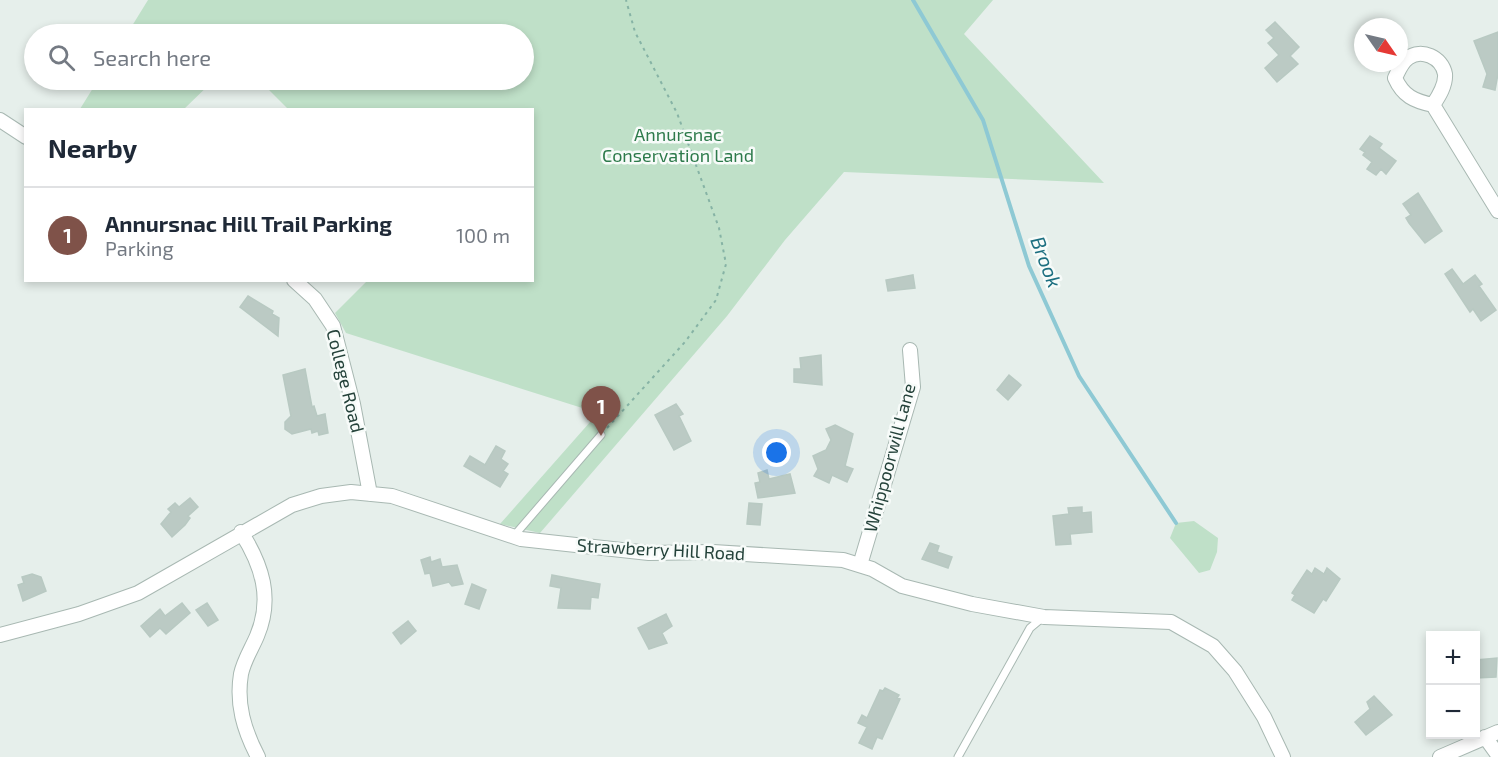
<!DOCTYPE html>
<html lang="en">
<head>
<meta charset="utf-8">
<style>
  :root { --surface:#fff; --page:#f6f6f7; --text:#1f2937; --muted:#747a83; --line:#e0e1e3; --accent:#7f5249 }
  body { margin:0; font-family:"Exo 2",sans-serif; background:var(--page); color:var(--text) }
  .controls { position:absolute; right:18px; bottom:18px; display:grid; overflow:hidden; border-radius:0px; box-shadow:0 3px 9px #0003 }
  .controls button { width:54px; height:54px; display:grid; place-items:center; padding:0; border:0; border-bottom:2px solid var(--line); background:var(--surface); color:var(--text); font:30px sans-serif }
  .compass { position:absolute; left:1354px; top:18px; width:54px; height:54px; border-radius:50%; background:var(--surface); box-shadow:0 3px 9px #0003; rotate:124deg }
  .you { position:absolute; left:777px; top:453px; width:21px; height:21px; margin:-15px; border:4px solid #fff; border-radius:50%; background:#1a73e8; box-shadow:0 0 0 9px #1a73e833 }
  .badge { display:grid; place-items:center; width:39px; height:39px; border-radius:50%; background:var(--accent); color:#fff; font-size:20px; font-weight:700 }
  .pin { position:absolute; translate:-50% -50px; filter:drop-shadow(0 2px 3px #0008) }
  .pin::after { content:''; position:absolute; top:32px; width:21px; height:18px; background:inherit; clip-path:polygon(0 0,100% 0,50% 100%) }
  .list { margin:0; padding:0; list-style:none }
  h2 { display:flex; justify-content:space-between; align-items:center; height:78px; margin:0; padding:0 24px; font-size:26px }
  h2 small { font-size:20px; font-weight:400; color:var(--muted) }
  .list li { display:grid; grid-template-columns:39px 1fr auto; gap:18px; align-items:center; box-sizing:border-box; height:96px; padding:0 24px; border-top:2px solid var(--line) }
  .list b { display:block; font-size:22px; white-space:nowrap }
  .list p { margin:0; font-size:20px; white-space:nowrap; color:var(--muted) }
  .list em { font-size:20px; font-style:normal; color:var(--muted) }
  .icon { flex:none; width:33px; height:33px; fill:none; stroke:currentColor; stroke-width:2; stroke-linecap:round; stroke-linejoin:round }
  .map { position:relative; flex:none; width:1498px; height:757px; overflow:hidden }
  .search { position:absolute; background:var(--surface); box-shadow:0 3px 9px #0003; left:24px; top:24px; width:510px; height:66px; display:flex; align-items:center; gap:15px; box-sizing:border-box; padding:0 21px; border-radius:33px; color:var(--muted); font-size:22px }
  .panel { position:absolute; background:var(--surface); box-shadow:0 3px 9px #0003; left:24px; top:108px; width:510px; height:174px; border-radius:0px }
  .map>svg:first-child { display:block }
</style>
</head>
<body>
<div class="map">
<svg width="1498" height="757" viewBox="0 0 1498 757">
  <rect width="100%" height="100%" fill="#e6efeb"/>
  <!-- green -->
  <path fill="#bfe0c8" d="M148 0H993L964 34 1104 183 844 172 785 240 727 316 540 533 500 524 598 413 346 333 335 313 367 281 532 280V110L288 109 259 80H524V34H127Z
    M98 80H214L184 109H80Z
    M1194 521 1218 538 1217 552 1210 570 1199 573 1170 538 1176 523Z"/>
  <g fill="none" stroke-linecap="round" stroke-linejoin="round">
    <!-- stream -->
    <path stroke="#8ec9d4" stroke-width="4" d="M913 0 983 120 1029 266 1079 376 1176 523"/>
  </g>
  <!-- building -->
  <path fill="#bbcac4" stroke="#b8c9c2" stroke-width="1.5" d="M1275 22 1299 47 1290 56 1298 64 1277 82 1265 68 1279 55 1268 43 1274 38 1266 30Z
    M1498 32V74L1495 90 1483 87 1487 74 1474 41Z
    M1370 136 1382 144 1379 148 1396 161 1386 174 1381 169 1376 175 1367 169 1372 162 1363 155 1365 152 1360 149Z
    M1418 193 1442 231 1425 243 1409 223 1406 218 1411 215 1403 204Z
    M1452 269 1463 284 1475 275 1482 284 1479 286 1496 310 1481 321 1473 309 1470 312 1445 274Z
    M913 275 915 288 888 291 886 280Z
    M248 296 273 311 272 314 279 318 278 336 240 307Z
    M821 355 822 385 794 382V369H801L800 358Z
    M305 369 312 407 314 406 317 416 325 414 328 433 319 435 318 431 312 433 311 429 292 434 285 429V422L291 416 283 375Z
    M1009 375 1021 385 1008 400 997 390Z
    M676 404 683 414 679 416 691 441 674 450 655 415Z
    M835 425 853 434 845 466 853 469 847 482 832 475 829 483 814 476 818 469 813 456 826 450 831 440 826 429Z
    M496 446 505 451 501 459 508 464 503 471 508 474 500 487 464 466 470 456 485 465Z
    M767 470 769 479 790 474 795 493 758 498 755 483 760 482 758 473Z
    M190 498 198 507 188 516 190 518 185 525 172 537 161 524 171 512 168 509 175 503 179 507Z
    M749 503 762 504 760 525 747 524Z
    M1082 507V513L1091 512 1092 532 1070 534 1071 544 1056 545 1053 516 1069 514 1068 508Z
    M930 543 939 546 937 552 952 557 948 568 922 559Z
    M430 557 431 562 440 559 442 567 457 565 463 584 452 586 449 582 433 586 430 573 425 574 421 560Z
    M1315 568 1324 574 1327 568 1340 579 1326 601 1323 599 1314 613 1292 600 1295 595 1292 593 1307 570 1312 574Z
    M32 574 41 577 46 591 23 601 18 585 24 583 22 577Z
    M552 575 600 584 598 598 591 597 590 609 558 608 561 588 550 586Z
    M472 584 486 590 479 609 465 604Z
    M182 603 190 613 166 634 160 628 150 637 141 626 160 609 165 616Z
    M207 603 218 620 208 626 196 610Z
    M666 614 672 626 662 633 667 643 649 649 638 628Z
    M408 621 416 631 401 644 393 633Z
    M1497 658 1496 677 1476 678V660Z
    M885 688 899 695 897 698 900 699 882 739 877 737 872 749 859 743 867 727 858 723 862 715 867 718 880 690 883 691Z
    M1374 696 1392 715 1366 735 1355 722 1370 709 1367 702Z"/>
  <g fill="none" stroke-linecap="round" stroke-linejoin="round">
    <!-- lane casing -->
    <g stroke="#a8b8b2" stroke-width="9">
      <path id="lane" d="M513 537 601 435
        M958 757 1030 628 1042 618"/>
    </g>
    <!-- street casing -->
    <g stroke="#a8b8b2" stroke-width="16">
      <path id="street" d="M1433 105C1439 96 1446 85 1445 74 1442 57 1421 48 1408 58 1401 63 1399 70 1395 78 1403 96 1414 101 1433 105L1498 211
        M0 120 26 137
        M294 280 315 299 333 326 353 404 370 494
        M241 532C262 565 273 598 257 636 252 648 244 660 241 674 236 704 244 730 258 757
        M860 565 913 387 910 350
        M0 635 79 614 138 593 292 505 321 496 351 492 392 496 521 539 649 553 713 552 843 560 872 569 902 586 972 604 1044 617 1171 622 1213 646 1235 671 1264 717 1283 757
        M1485 737 1498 755
        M1440 757 1498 732"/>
    </g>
    <!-- path -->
    <path stroke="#86b3a5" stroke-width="2" stroke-dasharray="3 4.5" stroke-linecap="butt" d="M607 428 685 342 716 300 726 264 719 228 677 113 635 32 626 0"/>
    <!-- lane -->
    <use href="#lane" stroke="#fff" stroke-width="7"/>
    <!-- street -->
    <use href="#street" stroke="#fff" stroke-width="14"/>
  </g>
  <g text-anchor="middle" stroke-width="5" stroke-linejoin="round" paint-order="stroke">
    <!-- park labels -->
    <g font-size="18" fill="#2d7a4b" stroke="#f7fbf9">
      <text x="678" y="141">Annursnac<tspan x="678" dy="21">Conservation Land</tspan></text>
    </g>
    <!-- street labels -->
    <g font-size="18" fill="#24423a" stroke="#f7fbf9">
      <text transform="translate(345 381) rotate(76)" y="6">College Road</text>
      <text transform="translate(890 458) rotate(-75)" y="6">Whippoorwill Lane</text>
      <text transform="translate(661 550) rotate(3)" y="6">Strawberry Hill Road</text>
    </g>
    <!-- water labels -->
    <g font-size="20" font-style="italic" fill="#1c6f80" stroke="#f7fbf9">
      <text transform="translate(1046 262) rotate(69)" y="7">Brook</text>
    </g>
  </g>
</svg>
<div class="controls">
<button>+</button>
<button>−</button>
</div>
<svg class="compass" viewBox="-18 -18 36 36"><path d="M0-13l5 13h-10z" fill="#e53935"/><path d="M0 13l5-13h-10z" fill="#747a83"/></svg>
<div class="you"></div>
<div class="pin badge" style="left:601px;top:436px">1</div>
<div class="search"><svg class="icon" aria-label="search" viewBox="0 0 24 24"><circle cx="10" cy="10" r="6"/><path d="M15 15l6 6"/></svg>Search here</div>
<section class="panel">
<h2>Nearby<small></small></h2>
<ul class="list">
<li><span class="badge">1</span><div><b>Annursnac Hill Trail Parking</b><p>Parking</p></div><em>100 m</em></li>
</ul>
</section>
</div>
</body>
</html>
